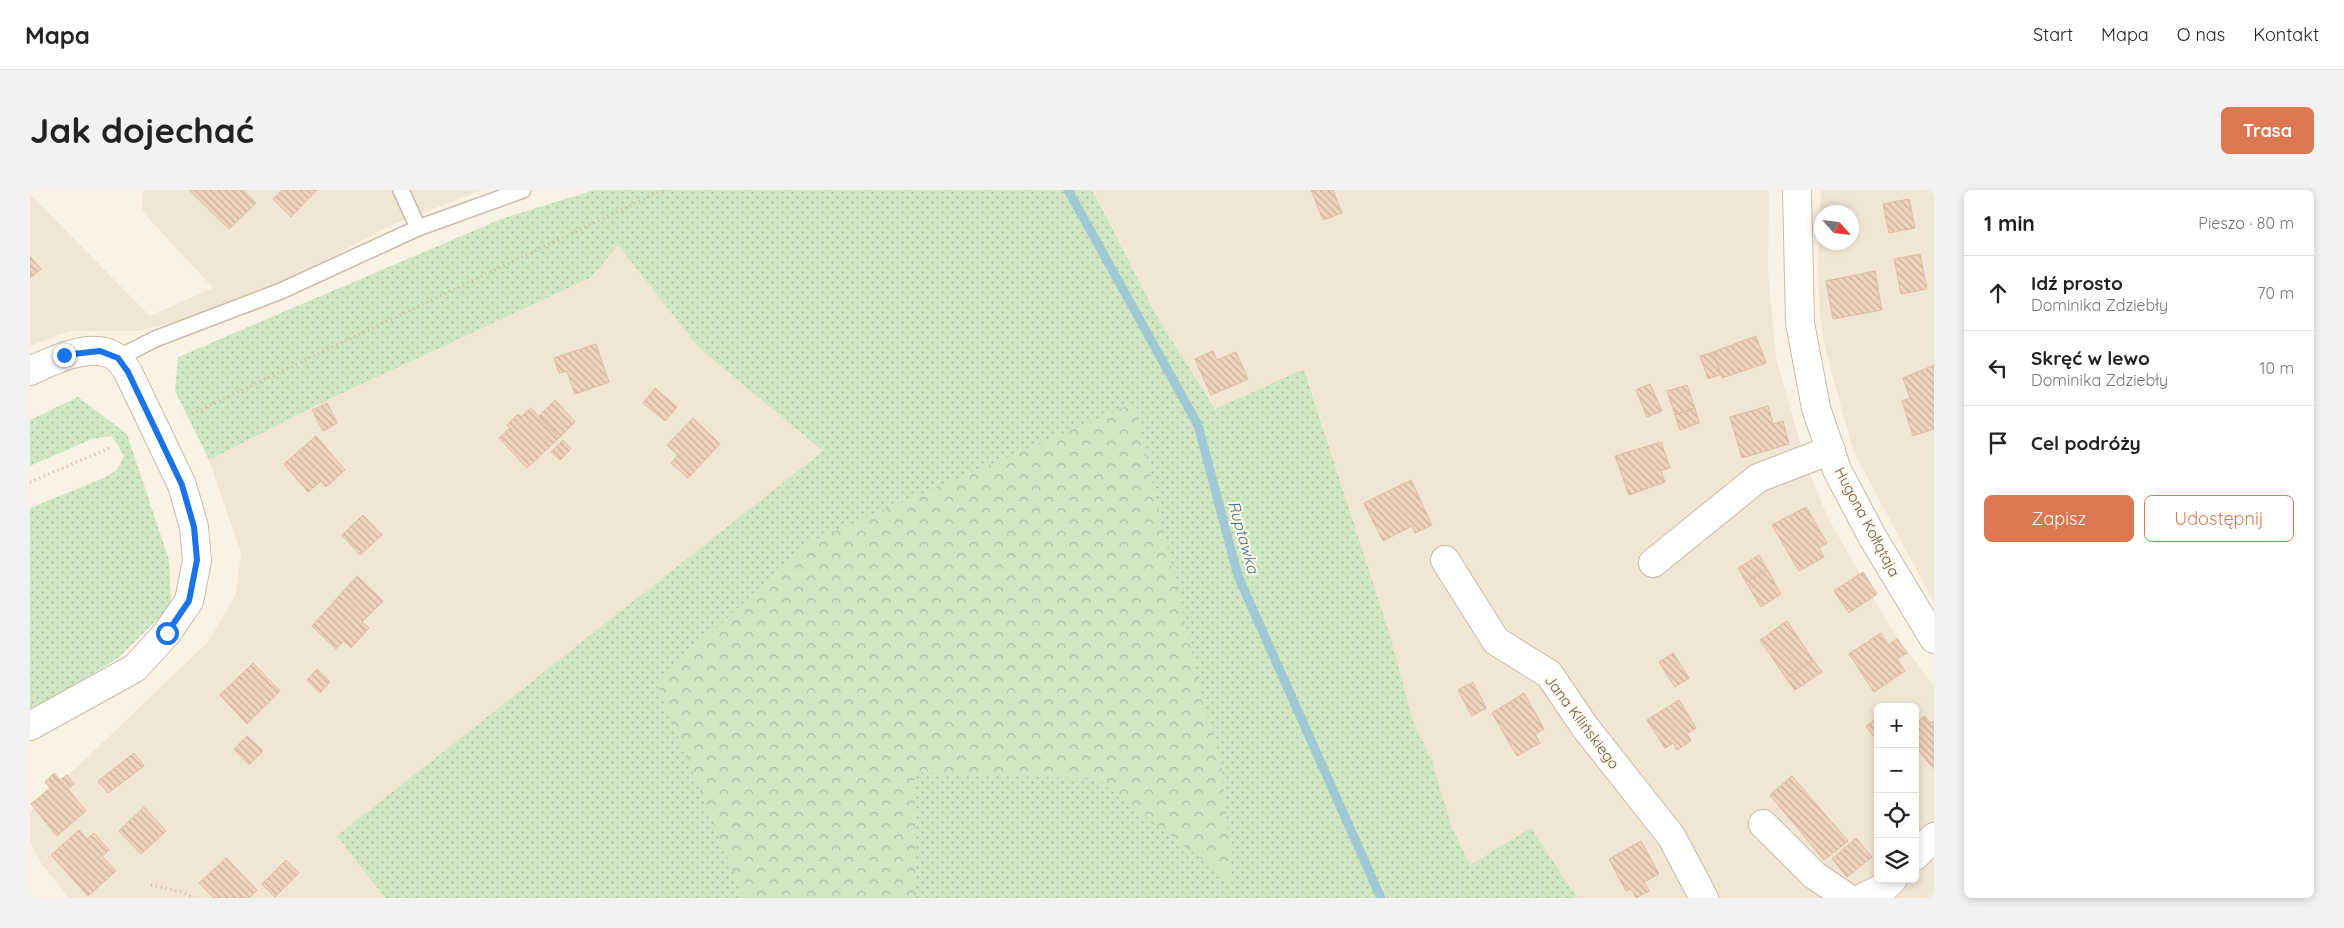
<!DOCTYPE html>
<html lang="pl">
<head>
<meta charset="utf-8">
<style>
  :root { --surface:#fff; --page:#f2f2f2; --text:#222; --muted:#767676; --line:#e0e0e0; --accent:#db7852 }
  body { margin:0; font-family:Quicksand,sans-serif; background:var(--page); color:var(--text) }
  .controls { position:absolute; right:15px; bottom:15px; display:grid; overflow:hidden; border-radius:8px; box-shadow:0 2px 8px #0003 }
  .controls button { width:45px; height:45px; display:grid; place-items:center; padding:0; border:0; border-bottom:1px solid var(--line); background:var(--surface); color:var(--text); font:25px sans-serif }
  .compass { position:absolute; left:1784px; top:15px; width:45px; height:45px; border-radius:50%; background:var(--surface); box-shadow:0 2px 8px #0003; rotate:117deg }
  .stop { position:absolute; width:15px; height:15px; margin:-11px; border:4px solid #1a73e8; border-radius:50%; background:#fff }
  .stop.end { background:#1a73e8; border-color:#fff; box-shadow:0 1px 5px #0008 }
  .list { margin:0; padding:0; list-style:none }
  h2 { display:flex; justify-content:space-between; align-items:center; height:65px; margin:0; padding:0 20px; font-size:21px }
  h2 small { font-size:16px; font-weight:400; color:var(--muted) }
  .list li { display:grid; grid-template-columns:32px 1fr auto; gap:15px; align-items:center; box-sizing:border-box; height:75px; padding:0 20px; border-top:1px solid var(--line) }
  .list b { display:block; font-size:19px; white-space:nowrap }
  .list p { margin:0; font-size:16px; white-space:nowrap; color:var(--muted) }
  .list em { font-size:16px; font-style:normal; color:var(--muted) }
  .actions { display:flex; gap:10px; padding:15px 20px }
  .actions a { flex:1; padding:11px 0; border:1px solid var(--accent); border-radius:8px; text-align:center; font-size:18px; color:var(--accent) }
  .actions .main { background:var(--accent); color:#fff }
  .icon { flex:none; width:28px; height:28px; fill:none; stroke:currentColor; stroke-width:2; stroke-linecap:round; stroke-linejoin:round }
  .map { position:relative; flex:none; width:1904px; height:708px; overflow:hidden; border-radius:8px }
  header { display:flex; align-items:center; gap:30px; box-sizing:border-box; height:70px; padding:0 25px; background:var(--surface); border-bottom:1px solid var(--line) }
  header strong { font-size:24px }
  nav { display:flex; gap:28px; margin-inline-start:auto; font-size:18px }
  .intro { display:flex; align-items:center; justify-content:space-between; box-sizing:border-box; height:120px; padding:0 30px }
  h1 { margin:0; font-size:35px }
  .button { padding:12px 22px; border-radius:8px; background:var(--accent); color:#fff; font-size:18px; font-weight:700 }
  main { display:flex; gap:30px; padding:0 30px }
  aside { flex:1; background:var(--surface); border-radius:8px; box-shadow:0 2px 8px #0003 }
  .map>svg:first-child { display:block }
</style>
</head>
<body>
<header>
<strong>Mapa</strong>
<nav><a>Start</a><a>Mapa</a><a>O nas</a><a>Kontakt</a></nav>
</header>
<div class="intro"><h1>Jak dojechać</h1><a class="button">Trasa</a></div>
<main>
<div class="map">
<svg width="1904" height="708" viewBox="0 0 1904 708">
  <defs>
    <pattern id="grass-dots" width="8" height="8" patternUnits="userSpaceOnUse" patternTransform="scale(1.25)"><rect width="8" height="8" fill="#d0e7c4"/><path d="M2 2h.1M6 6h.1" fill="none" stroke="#adbea1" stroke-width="1.8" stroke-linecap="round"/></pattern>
    <pattern id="forest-crowns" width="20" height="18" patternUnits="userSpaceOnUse" patternTransform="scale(1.25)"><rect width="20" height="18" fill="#d0e7c4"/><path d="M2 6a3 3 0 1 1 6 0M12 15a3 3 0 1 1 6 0" fill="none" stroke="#adbea1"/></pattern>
    <pattern id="building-back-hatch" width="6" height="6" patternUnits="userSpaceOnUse" patternTransform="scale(1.25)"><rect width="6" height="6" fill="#eed3be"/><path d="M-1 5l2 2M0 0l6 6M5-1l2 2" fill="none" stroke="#c5ae9d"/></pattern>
  </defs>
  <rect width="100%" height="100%" fill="#faf3e4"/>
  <!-- residential -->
  <path fill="#f1e5d3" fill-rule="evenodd" d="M113 0H452L359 36 302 67 193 120 108 141H39L0 156V4L120 126 183 98 112 21Z
    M1061 0H1739L1738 82 1746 168 1777 277 1798 328 1860 437 1904 496V633L1885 653V517H1848V686L1808 708H1547L1501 639 1440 675 1421 634 1402 571 1383 531 1360 445 1275 180 1185 219 1129 130 1071 14Z
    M1791 0H1904V413L1823 260 1795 158 1790 126 1788 79ZM1792 22H1822V52H1792Z
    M588 54 669 158 793 261 308 646 355 708H38L9 670 0 651V622L179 451 206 403 211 363 179 270 287 215 562 87Z
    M1904 666V708H1856L1882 689H1885V686Z"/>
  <!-- grass -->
  <path fill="url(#grass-dots)" d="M564 0H1061L1070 14 1129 130 1185 219 1274 179 1360 445 1383 531 1402 571 1421 634 1440 675 1501 638 1547 708H355L307 646 793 261 669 158 588 55 562 87 287 215 179 270 145 201 148 167 471 29Z
    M48 207 97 244 139 370 141 411 132 425 88 468 0 523V318L74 288 87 280 94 266 82 246 62 249 0 276V230Z"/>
  <!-- forest -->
  <path fill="url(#forest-crowns)" d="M1104 213 1170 498 1191 571 1203 693 1067 589 884 582 886 708H714L627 494 777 353Z"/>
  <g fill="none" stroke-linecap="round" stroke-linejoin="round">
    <!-- stream -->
    <path stroke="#a1c9d3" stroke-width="9" d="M1038 0 1168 235 1208 386 1351 708"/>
  </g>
  <!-- building -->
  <path fill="url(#building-back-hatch)" stroke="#dfbb9f" d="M159 0H213L226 13 199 39Z
    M252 0H287L261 27 243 9Z
    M1281 0H1303L1312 23 1293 30Z
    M1879 9 1885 38 1859 43 1853 14Z
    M1890 64 1897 99 1871 104 1864 69Z
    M0 66 11 79 0 88Z
    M1845 81 1852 120 1803 129 1796 91Z
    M1726 146 1736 173 1692 188 1683 162Z
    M566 154 579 192 545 204 537 181 529 183 524 168Z
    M1183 161 1187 170 1206 162 1218 189 1181 205 1165 169Z
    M1683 162 1691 184 1678 189 1670 166Z
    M1904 175V239L1883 246 1872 211 1880 208 1873 188Z
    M1620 194 1632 221 1617 227 1606 200Z
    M1657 195 1665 218 1645 225 1637 201Z
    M625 198 647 217 635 231 613 213Z
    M525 210 545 232 529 248 509 226Z
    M297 213 307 233 293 241 282 220Z
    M1738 216 1743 234 1753 231 1759 254 1712 268 1700 227Z
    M501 218 529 248 497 278 469 248 480 238 477 235 488 224 491 227Z
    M1665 218 1669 233 1650 240 1645 225Z
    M663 228 690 254 658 288 641 273 648 265 637 255Z
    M286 246 315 280 296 297 291 291 278 302 254 274Z
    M533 250 541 259 530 270 521 262Z
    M1631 252 1640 278 1631 281 1635 292 1599 305 1585 266Z
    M1381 290 1402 335 1385 343 1382 336 1353 351 1334 313Z
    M1776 317 1797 353 1789 358 1794 367 1769 381 1742 335Z
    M333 325 352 345 330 365 312 345Z
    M1729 365 1737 379 1716 392 1708 378Z
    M1737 379 1751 404 1731 417 1716 392Z
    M1833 382 1847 404 1819 423 1804 401Z
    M327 386 353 411 332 432 339 438 321 458 314 451 306 459 282 436Z
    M1757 431 1783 470 1756 488 1730 450Z
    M1851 443 1858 455 1867 449 1877 463 1867 469 1875 481 1844 502 1819 464Z
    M1643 463 1659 488 1645 497 1629 472Z
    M1783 470 1792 482 1765 500 1756 488Z
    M223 473 250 501 217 534 190 505Z
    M287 479 300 492 290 503 277 490Z
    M1443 492 1456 518 1442 526 1428 500Z
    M1494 503 1514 539 1505 544 1510 553 1487 566 1462 523Z
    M1649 510 1666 538 1657 544 1661 551 1647 560 1643 553 1635 558 1617 530Z
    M1895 526 1901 533 1904 531V579L1885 556V533Z
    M1848 528V552L1836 536Z
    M217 546 233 561 219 575 204 559Z
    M104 563 114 576 78 603 68 591Z
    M24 583 30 590 37 585 44 594 38 599 56 621 27 646 1 614 20 598 15 592Z
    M1762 586 1818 651 1794 670 1740 605Z
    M114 617 136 641 111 664 89 641Z
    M49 640 57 649 64 643 79 660 72 666 86 681 58 706 21 665Z
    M1826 648 1842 667 1817 687 1802 669Z
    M1611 651 1629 684 1614 692 1619 701 1606 708 1601 699 1596 701 1579 669Z
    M196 668 227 700 219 708H184L169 693Z
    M256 670 269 683 245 707 232 694Z"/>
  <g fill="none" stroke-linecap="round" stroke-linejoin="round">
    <!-- lane casing -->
    <g stroke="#cbbbab" stroke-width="18">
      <path id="lane" d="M371 0 388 38
        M88 168 125 149 251 101 388 38 493 0"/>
    </g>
    <!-- street casing -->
    <g stroke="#cbbbab" stroke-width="30">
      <path id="street" d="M1767 0 1770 133 1786 218 1807 280 1843 348 1904 449
        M0 181C22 171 65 149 88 169 92 172 95 178 98 182
        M1415 370 1466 451 1519 484 1555 537 1641 646 1674 708
        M1623 373 1728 288 1801 260
        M0 536 105 478 137 443 159 411 167 371 164 337 152 295
        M1733 634 1784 685 1818 708
        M1885 666 1904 647
        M1832 708 1855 697 1863 689"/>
    </g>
    <!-- path -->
    <path stroke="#d2b7a1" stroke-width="3" stroke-dasharray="1 4" stroke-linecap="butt" d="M162 224 633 0
      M0 292 82 257
      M121 695 152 702 164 708"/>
    <!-- lane -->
    <use href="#lane" stroke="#fff" stroke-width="15"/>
    <!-- street -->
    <use href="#street" stroke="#fff" stroke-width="28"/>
    <!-- street-bridge casing -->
    <g stroke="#cbbbab" stroke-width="30" stroke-linecap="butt">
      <path id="street-bridge" d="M98 182 152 295"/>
    </g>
    <!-- street-bridge -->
    <use href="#street-bridge" stroke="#fff" stroke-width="28"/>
  </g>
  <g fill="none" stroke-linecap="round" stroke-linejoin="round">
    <!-- route -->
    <path stroke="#1a73e8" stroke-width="6" d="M34 165 70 161 88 168 98 182 152 295 164 337 167 370 159 411 137 443"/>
  </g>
  <g text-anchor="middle" stroke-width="4" stroke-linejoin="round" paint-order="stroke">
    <!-- street labels -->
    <g font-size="15" fill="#715b4c" stroke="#fdf7ea">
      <text transform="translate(1837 332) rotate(62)" y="5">Hugona Kołłątaja</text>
      <text transform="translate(1552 532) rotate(53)" y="5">Jana Kilińskiego</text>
    </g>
    <!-- water labels -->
    <g font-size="16" font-style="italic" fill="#477582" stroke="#fdf7ea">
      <text transform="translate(1214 347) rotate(74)" y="6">Ruptawka</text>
    </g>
  </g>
</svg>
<div class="controls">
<button>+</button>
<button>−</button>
<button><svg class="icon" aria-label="locate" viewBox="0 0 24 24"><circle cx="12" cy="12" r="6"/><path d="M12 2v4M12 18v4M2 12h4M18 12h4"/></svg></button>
<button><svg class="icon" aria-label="layers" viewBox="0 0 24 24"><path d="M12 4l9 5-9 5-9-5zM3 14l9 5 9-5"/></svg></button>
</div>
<svg class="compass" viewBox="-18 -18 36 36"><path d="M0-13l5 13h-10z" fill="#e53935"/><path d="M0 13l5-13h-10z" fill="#767676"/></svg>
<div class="stop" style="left:137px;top:443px"></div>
<div class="stop end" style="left:34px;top:165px"></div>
</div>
<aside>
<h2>1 min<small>Pieszo · 80 m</small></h2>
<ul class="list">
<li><svg class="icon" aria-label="ahead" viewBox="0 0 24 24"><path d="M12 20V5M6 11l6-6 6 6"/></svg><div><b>Idź prosto</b><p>Dominika Zdziebły</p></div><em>70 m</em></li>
<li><svg class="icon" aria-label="left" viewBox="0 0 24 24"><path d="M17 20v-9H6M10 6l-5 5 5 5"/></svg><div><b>Skręć w lewo</b><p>Dominika Zdziebły</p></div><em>10 m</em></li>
<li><svg class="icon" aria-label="arrive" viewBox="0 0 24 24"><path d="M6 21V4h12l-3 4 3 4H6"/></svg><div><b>Cel podróży</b></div></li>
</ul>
<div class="actions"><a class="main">Zapisz</a><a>Udostępnij</a></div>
</aside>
</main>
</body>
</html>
